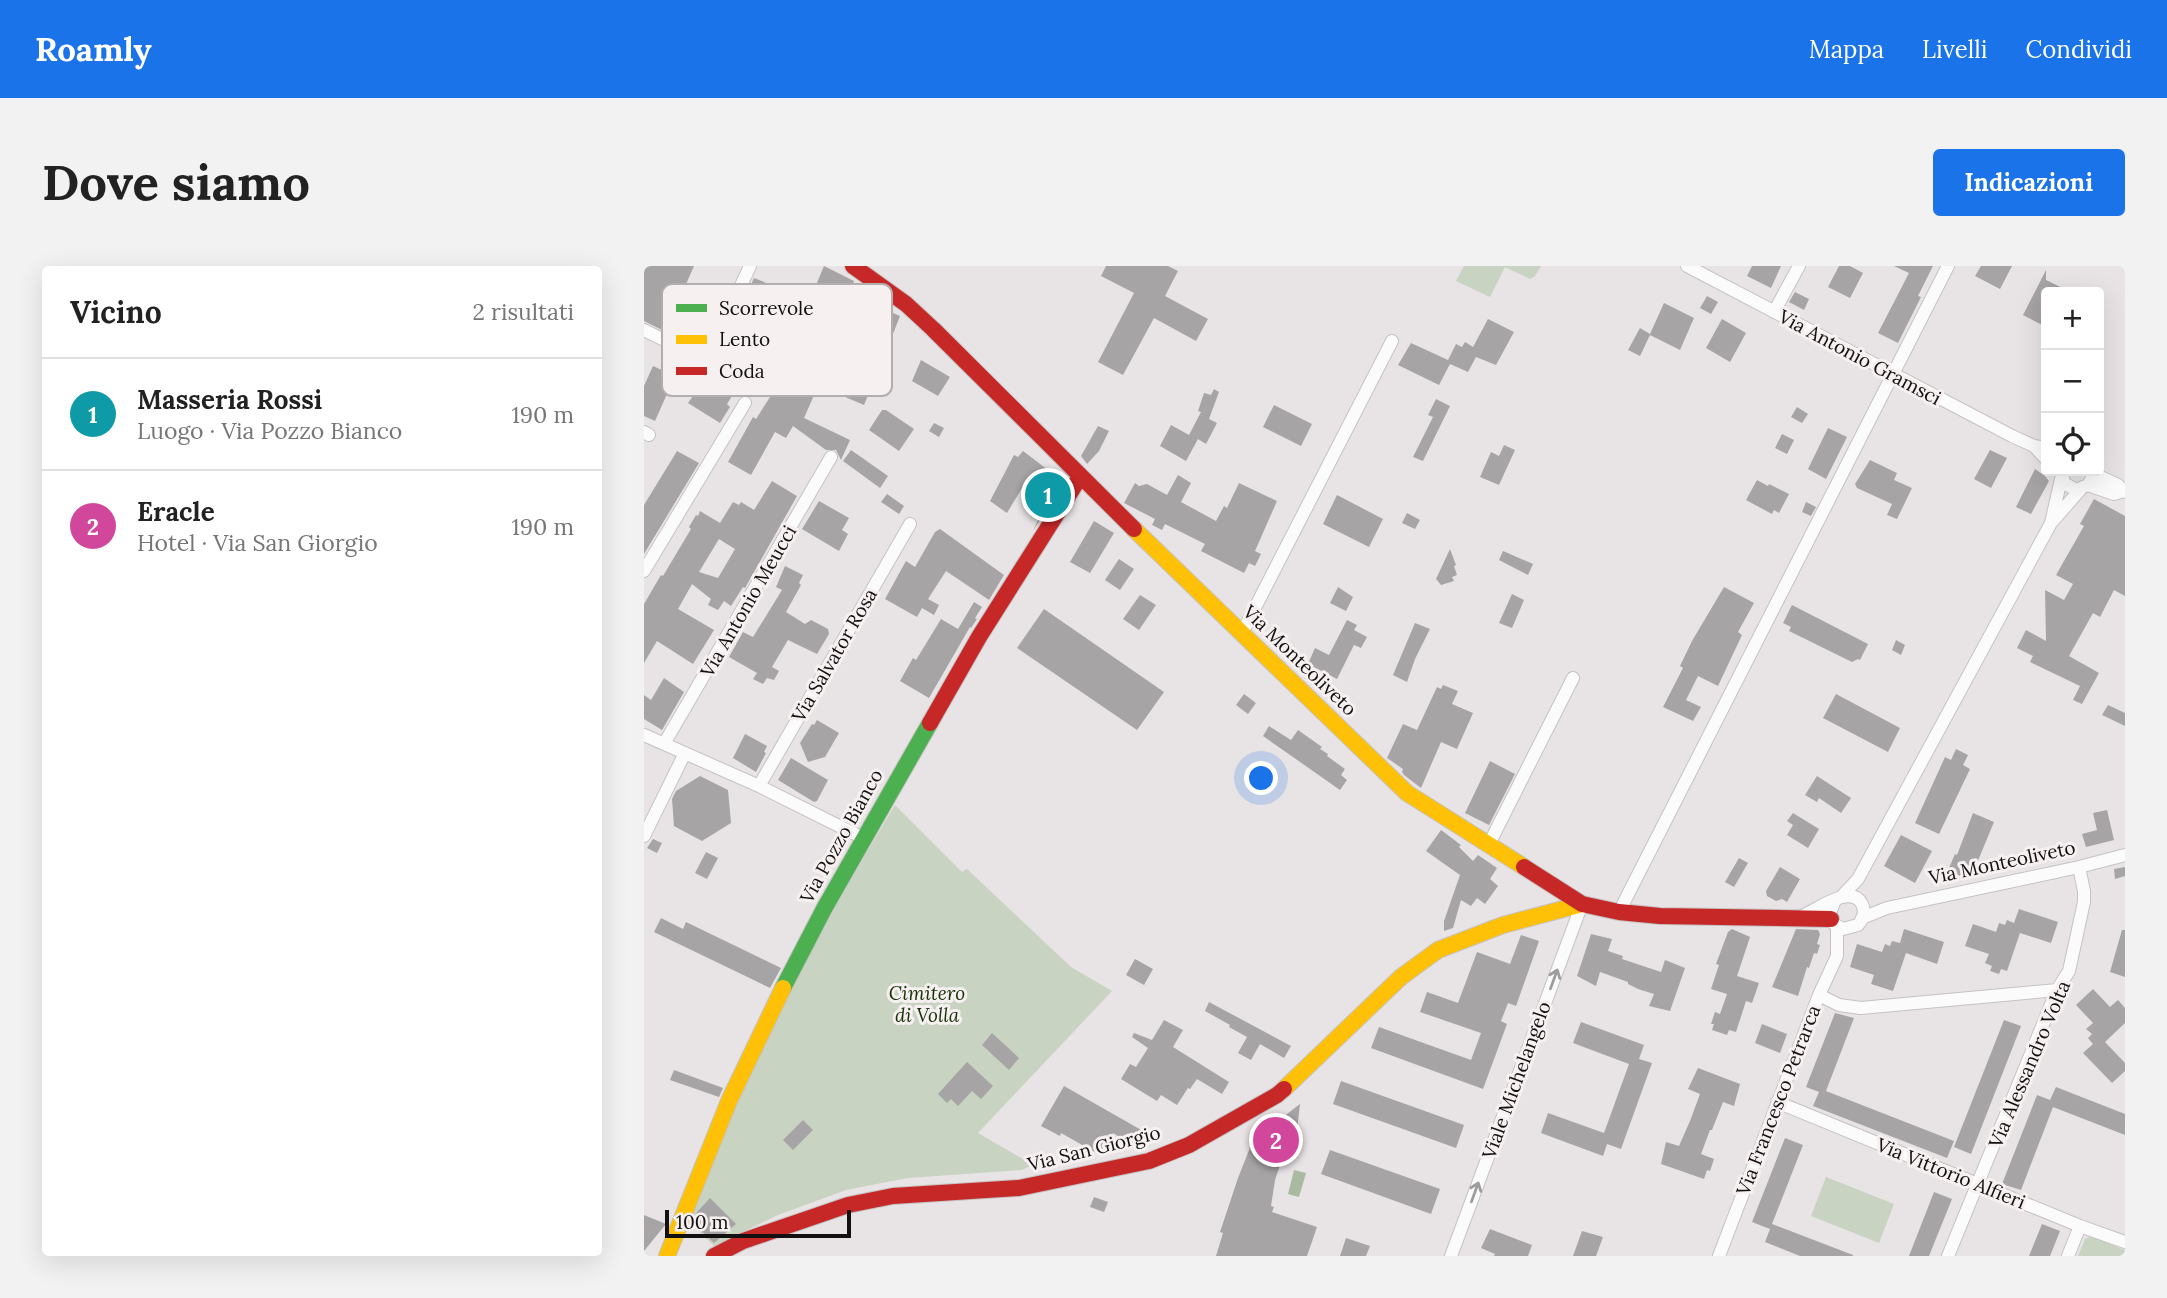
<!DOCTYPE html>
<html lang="it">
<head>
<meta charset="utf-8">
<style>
  :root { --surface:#fff; --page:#f2f2f2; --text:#222; --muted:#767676; --line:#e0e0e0; --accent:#1a73e8 }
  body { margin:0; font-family:Lora,serif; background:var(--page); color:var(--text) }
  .controls { position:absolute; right:21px; top:21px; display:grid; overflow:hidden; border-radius:7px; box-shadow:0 7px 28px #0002 }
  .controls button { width:63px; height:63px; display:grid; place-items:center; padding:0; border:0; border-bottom:2px solid var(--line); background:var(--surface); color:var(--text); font:35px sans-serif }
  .scale { position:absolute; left:21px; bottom:18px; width:186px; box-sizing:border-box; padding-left:7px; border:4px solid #121011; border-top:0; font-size:19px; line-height:24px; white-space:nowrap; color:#121011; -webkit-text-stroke:5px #f7f0f1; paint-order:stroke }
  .you { position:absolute; left:618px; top:513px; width:24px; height:24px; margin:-18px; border:5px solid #fff; border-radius:50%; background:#1a73e8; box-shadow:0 0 0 10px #1a73e833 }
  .badge { display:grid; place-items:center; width:46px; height:46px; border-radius:50%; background:var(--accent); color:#fff; font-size:23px; font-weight:700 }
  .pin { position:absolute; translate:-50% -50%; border:4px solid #fff; box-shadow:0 2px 7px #0006 }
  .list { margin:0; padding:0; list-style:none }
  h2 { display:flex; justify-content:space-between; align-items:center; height:91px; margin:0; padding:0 28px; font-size:30px }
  h2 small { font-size:23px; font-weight:400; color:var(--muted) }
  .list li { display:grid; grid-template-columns:46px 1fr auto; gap:21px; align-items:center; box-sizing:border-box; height:112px; padding:0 28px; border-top:2px solid var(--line) }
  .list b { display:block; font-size:26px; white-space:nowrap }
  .list p { margin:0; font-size:23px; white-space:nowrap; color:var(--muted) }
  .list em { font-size:23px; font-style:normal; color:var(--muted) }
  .icon { flex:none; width:38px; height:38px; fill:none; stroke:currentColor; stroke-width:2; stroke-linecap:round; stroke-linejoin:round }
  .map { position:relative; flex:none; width:1481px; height:990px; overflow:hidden; border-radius:7px }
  header { display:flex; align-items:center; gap:42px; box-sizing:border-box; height:98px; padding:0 35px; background:var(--accent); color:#fff }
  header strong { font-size:33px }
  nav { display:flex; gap:38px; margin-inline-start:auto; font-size:24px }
  .intro { display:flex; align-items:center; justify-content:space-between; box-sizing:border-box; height:168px; padding:0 42px }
  h1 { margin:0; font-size:49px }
  .button { padding:18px 32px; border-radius:7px; background:var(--accent); color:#fff; font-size:24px; font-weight:700 }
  main { display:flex; gap:42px; padding:0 42px }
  aside { flex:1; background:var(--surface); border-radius:7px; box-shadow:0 7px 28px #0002 }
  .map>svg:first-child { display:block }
</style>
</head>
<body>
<header>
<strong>Roamly</strong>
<nav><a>Mappa</a><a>Livelli</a><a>Condividi</a></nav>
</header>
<div class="intro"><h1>Dove siamo</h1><a class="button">Indicazioni</a></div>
<main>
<aside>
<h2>Vicino<small>2 risultati</small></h2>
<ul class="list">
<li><span class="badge" style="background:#0f9aa8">1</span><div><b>Masseria Rossi</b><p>Luogo · Via Pozzo Bianco</p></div><em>190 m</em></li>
<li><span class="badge" style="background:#d1479c">2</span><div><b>Eracle</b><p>Hotel · Via San Giorgio</p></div><em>190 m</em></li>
</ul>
</aside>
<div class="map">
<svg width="1481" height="990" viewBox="0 0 1481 990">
  <rect width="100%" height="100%" fill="#e8e4e5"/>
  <!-- green -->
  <path fill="#c8d3c1" d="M820 0H897L891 10 886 13 861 1 846 31 812 15Z
    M251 539 318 606 323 603 427 701 468 725 334 867 389 899 378 904 264 912 202 924 134 949 70 980 44 955C63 909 81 862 102 817 145 721 197 629 251 539Z
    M1182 911 1250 938 1235 977 1167 950Z
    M1447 970 1481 984V990H1434L1441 973Z"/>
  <!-- water -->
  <path fill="#a8bba0" d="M650 904 662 907 655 931 644 928Z"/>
  <!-- building -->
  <path fill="#a7a4a5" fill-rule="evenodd" d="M0 0H50L39 25 55 34 63 17 84 26 60 79 42 71 36 83 28 77 29 74 22 66 0 55Z
    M180 0 210 15 206 28 256 50 241 88 233 85 221 112 230 115 220 139 194 128 202 104 185 95 160 152 206 174 197 194 192 184H182L149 160 142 172 131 166 107 209 84 196 109 151 112 153 126 131 112 125 150 38 162 43Z
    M462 0H524L534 5 521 30 564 53 552 75 510 52 479 109 454 96 490 27 457 10Z
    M1108 0H1137L1127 22 1103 10Z
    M1195 0H1206L1219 7 1206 32 1184 21Z
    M1250 0H1289L1274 30 1277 31 1254 77 1234 67 1265 7Z
    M1337 0H1368L1356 23 1331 10Z
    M1402 4V14L1427 26H1402V61L1379 49Z
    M110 12 127 19 113 53 95 45Z
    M1151 26 1165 33 1160 44 1145 36Z
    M1063 30 1074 36 1067 48 1056 42Z
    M1020 37 1050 52 1036 84 1006 69 996 90 984 84 996 62 1006 68Z
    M844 53 870 66 852 99 832 91 824 106 806 98 795 119 754 99 767 77 804 94 812 78 818 81 821 76 829 81Z
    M1078 53 1102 67 1086 96 1062 82Z
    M83 71 101 79 85 118 89 120 84 127 88 130 83 138 86 141 76 157 44 137 51 127 57 130 70 107Z
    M277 94 306 111 294 130 268 115Z
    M9 100 31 110 11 155 0 150V120Z
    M570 123 575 126 565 153 573 157 562 178 554 173 542 195 516 180 527 159 545 169 557 146 554 145 560 127 567 129Z
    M792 133 806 140 779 195 769 191 789 151 784 149Z
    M630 139 668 158 657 180 619 161Z
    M1153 141 1164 148 1158 157 1147 151Z
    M238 144H242L270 163 255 185 225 164Z
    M290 157 300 162 295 171 285 165Z
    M454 160 465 165 455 185 443 198 437 190Z
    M1184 162 1203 171 1182 213 1164 203Z
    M1138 168 1150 174 1143 188 1131 182Z
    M860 179 871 184 855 219 836 211 847 186 855 190Z
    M207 184 244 210 236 222 199 195Z
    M1346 184 1363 192 1347 222 1330 213Z
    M33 185 55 197 0 288V239Z
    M379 185 420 216 389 265 402 237 378 222 363 247 346 235 370 189 374 191Z
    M1226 194 1253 207 1250 214 1268 222 1253 253 1243 249 1248 238 1213 222 1211 218Z
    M1391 203 1401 210 1405 215 1387 248 1372 241Z
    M534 209 547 217 537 236 572 255 580 240 583 242 595 217 633 235 611 285 617 288 611 300 605 297 600 307 557 285 561 278 521 258 518 264 508 259 511 253 480 237 491 217 495 220 503 218 523 229Z
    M1113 214 1124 220 1125 218 1145 228 1135 247 1130 244 1128 248 1102 234Z
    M128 215 153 230 101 322 99 321 87 340 80 335 74 344 64 339 67 333 48 318 34 343 70 364 49 398 13 375 0 397V338L17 309 19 310 47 263 45 261 52 249 54 250 56 245 76 257 89 236 95 239 97 236 110 244ZM75 273 91 283 74 312 55 306Z
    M243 228 260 240 255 248 237 236Z
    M693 229 739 253 725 281 679 258Z
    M1450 233 1481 250V330L1470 324 1456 351 1449 347 1425 390 1455 407 1438 438 1429 434 1436 420 1386 396 1389 390 1373 382 1382 364 1402 375 1401 324 1420 334 1429 318 1412 309 1440 260 1436 258Z
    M175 235 205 252 198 264 204 268 195 285 158 263Z
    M1162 236 1172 241 1167 250 1158 246Z
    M763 247 776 254 771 263 758 257Z
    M450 255 470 267 446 307 426 296Z
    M296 263 360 309 345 334 302 305 284 333 295 339 290 349 278 342 273 351 241 333 262 295 271 301 291 266Z
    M806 283 812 299 810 300 813 309 808 311 810 315 797 319 792 313Z
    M859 285 889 298 884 309 855 294Z
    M475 293 490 303 476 324 461 314Z
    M141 300 159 309 155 317 157 319 142 346 161 358 167 354 184 363 185 368 173 388 144 374 128 401 135 405 130 414 123 412 119 418 109 413 113 407 85 391 99 366 109 371 138 324 132 321Z
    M694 321 709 331 702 345 686 337Z
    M1080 321 1110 337 1094 366 1098 369 1074 420 1054 410 1042 434 1057 441 1049 455 1019 441 1039 402 1036 400 1048 375Z
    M868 328 880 334 868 362 855 357Z
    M496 329 512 339 495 364 479 353Z
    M330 336 338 341 331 352 333 353 327 362 326 361 285 432 256 415 269 392 272 394 297 353 314 363Z
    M1148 339 1224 378 1216 394 1214 393 1208 396 1145 365 1147 361 1139 357Z
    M400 343 520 426 493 464 373 382Z
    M703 354 713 359 710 364 723 371 717 382 710 379 693 413 664 398 671 382 685 389Z
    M771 357 786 363 771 393 763 416 749 409Z
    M1252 374 1261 379 1257 389 1248 384Z
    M20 412 40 426 18 464 0 453V429L7 434Z
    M799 419 814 425 808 438 829 447 813 483 797 476 777 522 760 509 758 506 759 503 743 492 759 458 773 464 793 421 797 423Z
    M600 428 612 437 604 448 592 439Z
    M1192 428 1256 462 1244 486 1179 452Z
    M1464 439 1481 447V460L1458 449Z
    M173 454 195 467 181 491 164 496 156 477 168 458 170 459Z
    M625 460 647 474 654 464 678 481 676 483 684 488 683 490 701 503 697 509 703 514 696 524 619 470Z
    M101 468 123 480 120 486 122 487 112 506 89 492Z
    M1312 483 1324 489 1319 499 1326 503 1295 568 1271 557 1301 491 1307 494Z
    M147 492 184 514 173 535 170 536 134 514Z
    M846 495 871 508 845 559 821 547Z
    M56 510 84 524 87 557 58 575 30 560 28 533 32 525Z
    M1173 510 1207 532 1197 547 1175 532 1173 536 1161 529Z
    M1463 544 1470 574 1442 581 1438 568 1453 564 1449 547Z
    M1149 547 1175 563 1164 582 1143 569 1149 559 1143 555Z
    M1329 547 1350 556 1333 597 1329 595 1322 612 1306 606 1307 603 1305 602 1311 588 1313 589Z
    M797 564 817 579 815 581 829 595 834 589 853 602 846 613 854 620 841 638 833 632 827 640 817 634 809 662 800 665V655L816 609 782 585Z
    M1257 569 1288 585 1271 617 1240 600Z
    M9 573 18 577 13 587 3 582Z
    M62 586 74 592 63 613 51 607Z
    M1095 592 1104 597 1090 621 1081 616Z
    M1136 601 1156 613 1143 636 1138 633 1132 635 1123 630 1122 625Z
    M1481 601V610L1471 613 1470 603Z
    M1375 643 1414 656 1407 677 1376 667 1363 705 1357 703 1355 708 1346 705 1348 700 1341 697 1345 688 1321 680 1329 658 1352 666 1355 657 1361 659 1363 654 1370 657Z
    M17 652 39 663 42 656 137 702 126 722 10 666Z
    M1088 663 1106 671 1093 710 1115 717 1108 737 1102 735 1092 766 1085 764 1083 769 1068 764 1070 758H1067L1071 746 1076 748 1083 728 1067 723 1075 699 1072 698 1084 666Z
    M1152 663 1174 664 1176 668 1173 678 1176 679 1173 688 1170 687 1165 702 1163 701 1154 730 1128 721Z
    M1260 663 1300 676 1293 698 1262 687 1249 725 1227 718 1230 709 1206 701 1213 678 1238 686 1241 678 1246 680 1248 675 1256 677Z
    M1478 664H1481V711L1466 706Z
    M947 668 968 673 964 685 979 690 978 693 1017 706 1021 694 1041 702 1026 745 1005 740 1010 728 994 723 984 718V716L956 706 952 720 933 710Z
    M877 669 895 675 872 740 864 737 857 755 863 758 839 823 727 782 735 761 827 794 837 767 776 746 783 726 814 737 833 686 866 698Z
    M491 693 509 703 500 719 482 709Z
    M1449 723 1466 741 1474 734 1481 742V757L1461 776 1481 797V805L1468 817 1439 787 1449 778 1444 772 1448 768 1442 763 1449 757 1432 739Z
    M565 736 647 780 640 792 616 778 607 794 594 787 603 771 585 761 586 759 561 745Z
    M1191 747 1210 752 1182 825 1310 875 1303 892 1169 840 1175 826 1162 821Z
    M520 754 539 764 529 781 585 816 578 828 553 813 546 823 544 822 533 839 517 829 513 835 477 813 486 798 492 801 504 782 488 771 490 767 508 774Z
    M1360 754 1377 760 1327 888 1310 881Z
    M937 756 1000 779 995 793 1008 797 977 883 963 878 959 890 897 867 904 847 960 867 985 798 929 777Z
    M1118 758 1143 768 1136 787 1111 777Z
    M348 767 375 792 365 804 338 779Z
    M323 796 349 820 337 833 328 825 314 840 307 833 303 837 294 828Z
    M1054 802 1096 818 1090 840 1079 836 1068 864H1066L1057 888 1070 893 1066 905 1063 904 1060 913 1017 898 1022 876 1035 880 1046 855 1056 828 1044 823Z
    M30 804 79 822 75 831 26 814Z
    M697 815 820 859 812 882 689 838Z
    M420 820 499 865 490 880 469 867 456 889 417 867 416 870 397 860Z
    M1412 821 1481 848V869L1409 841 1377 924 1358 918 1393 829 1406 834Z
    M656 838 650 892 639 890 631 914 627 940 630 941 628 946 673 961 663 990H572L579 967 576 966 594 912 609 874Z
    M159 854 169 864 149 884 139 874Z
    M1141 872 1159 879 1126 963 1108 956Z
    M686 884 796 923 787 948 677 908Z
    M1290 926 1308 933 1285 990H1265Z
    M450 931 464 936 460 946 446 941Z
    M66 932 92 958 70 977 49 957 53 946Z
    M0 949 22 958 0 985Z
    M1128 958 1209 989V990H1156L1121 976Z
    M1398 958 1416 965 1406 990H1385Z
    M846 963 888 979 884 990H850L851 988 837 982Z
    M938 965 959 971 952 990H929Z
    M702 972 726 980 722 990H696Z"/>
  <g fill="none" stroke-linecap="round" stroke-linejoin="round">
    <!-- street casing -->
    <g stroke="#c5c2c2" stroke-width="14">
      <path id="street" d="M1043 0 1368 170 1390 180 1402 182
        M1130 46 1155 0
        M0 64 18 73
        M66 87 106 0
        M0 166 5 169
        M1390 180 1402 193
        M1418 205 1420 217 1432 224 1444 219 1448 212V205
        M1448 207 1474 219 1481 226
        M1444 219 1470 228 1479 225
        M1407 257 1417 213
        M0 305 101 137
        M598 367 748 75
        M0 469 115 520 219 572
        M20 478 187 191
        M115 520 266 258
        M0 570 41 487
        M845 578 929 412
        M1199 629 1214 613 1407 257 1436 224
        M975 646 1304 0
        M1158 650C1173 644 1207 617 1218 638 1222 646 1219 653 1214 659L1199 663 1190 658 1186 647 1191 634
        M1218 652 1243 642 1435 601 1481 589
        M1175 729 1195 739 1217 742 1413 724
        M1133 836 1436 960 1481 976
        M807 990 938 638
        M1075 990 1175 729 1193 690V660
        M1304 990 1413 724 1425 705 1440 636V625L1435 601
        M1424 990 1436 960"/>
    </g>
    <!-- fast casing -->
    <g stroke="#c5c2c2" stroke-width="18">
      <path id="fast" d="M139 722 180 643 286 457"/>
    </g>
    <!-- slow casing -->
    <g stroke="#c5c2c2" stroke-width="18">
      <path id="slow" d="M490 263 763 527 880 601
        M640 823 757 711 794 684 859 659 938 638
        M23 990 85 835 139 722"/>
    </g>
    <!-- jam casing -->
    <g stroke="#c5c2c2" stroke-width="18">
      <path id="jam" d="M209 0 262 38 289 63 490 263
        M286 457 335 371 436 211
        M880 601 938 638 975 646 1016 650 1187 653
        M70 990 99 975 204 939 249 930 375 922 505 895 545 879 633 829 640 823"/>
    </g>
    <!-- street -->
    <use href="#street" stroke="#fcfbfb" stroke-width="12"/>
    <!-- fast -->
    <use href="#fast" stroke="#4caf50" stroke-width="16"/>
    <!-- slow -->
    <use href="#slow" stroke="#ffc107" stroke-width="16"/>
    <!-- jam -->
    <use href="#jam" stroke="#c62828" stroke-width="16"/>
  </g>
  <!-- one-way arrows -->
  <defs><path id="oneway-shaft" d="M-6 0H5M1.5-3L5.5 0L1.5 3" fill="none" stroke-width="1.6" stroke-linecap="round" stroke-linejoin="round" transform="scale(1.75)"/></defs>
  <g stroke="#9e9d9d">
    <use href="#oneway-shaft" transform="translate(910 713) rotate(-70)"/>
    <use href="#oneway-shaft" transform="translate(831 926) rotate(-70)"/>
  </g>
  <g text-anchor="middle" stroke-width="6" stroke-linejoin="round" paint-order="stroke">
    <!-- street labels -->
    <g font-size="19" fill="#121011" stroke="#f7f0f1">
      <text transform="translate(1216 91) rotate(28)" y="7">Via Antonio Gramsci</text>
      <text transform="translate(104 335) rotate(-60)" y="7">Via Antonio Meucci</text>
      <text transform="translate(190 389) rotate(-60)" y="7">Via Salvator Rosa</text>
      <text transform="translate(656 394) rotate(44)" y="7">Via Monteoliveto</text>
      <text transform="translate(197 570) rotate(-61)" y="7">Via Pozzo Bianco</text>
      <text transform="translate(1358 596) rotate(-12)" y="7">Via Monteoliveto</text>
      <text transform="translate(1385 798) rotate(-67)" y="7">Via Alessandro Volta</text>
      <text transform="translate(872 814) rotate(-70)" y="7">Viale Michelangelo</text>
      <text transform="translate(1134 834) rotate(-69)" y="7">Via Francesco Petrarca</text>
      <text transform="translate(450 882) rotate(-14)" y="7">Via San Giorgio</text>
      <text transform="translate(1307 907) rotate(22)" y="7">Via Vittorio Alfieri</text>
    </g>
    <!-- park labels -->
    <g font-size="19" font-style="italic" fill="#153207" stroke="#f7f0f1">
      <text x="283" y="734">Cimitero<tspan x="283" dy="22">di Volla</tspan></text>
    </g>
  </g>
  <!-- legend -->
  <rect x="18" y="18" width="230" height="112" rx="10" fill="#f7f0f1" stroke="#b2adae" stroke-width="2"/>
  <rect x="32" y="38" width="31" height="8" fill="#4caf50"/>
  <rect x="32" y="69" width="31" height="9" fill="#ffc107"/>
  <rect x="32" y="101" width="31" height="8" fill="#c62828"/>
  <g font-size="19" fill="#121011">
    <text x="75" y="49">Scorrevole</text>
    <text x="75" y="80">Lento</text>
    <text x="75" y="112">Coda</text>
  </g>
</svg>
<div class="controls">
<button>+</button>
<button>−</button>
<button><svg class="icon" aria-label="locate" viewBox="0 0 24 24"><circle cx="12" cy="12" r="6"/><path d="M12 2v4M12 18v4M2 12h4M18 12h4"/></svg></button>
</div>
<div class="scale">100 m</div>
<div class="you"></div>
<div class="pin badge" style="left:404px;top:229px;background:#0f9aa8">1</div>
<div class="pin badge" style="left:632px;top:874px;background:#d1479c">2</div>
</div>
</main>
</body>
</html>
